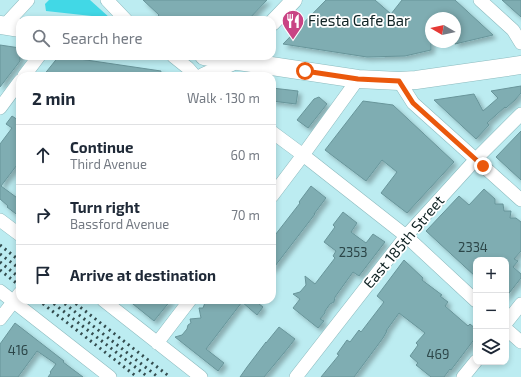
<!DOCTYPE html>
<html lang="en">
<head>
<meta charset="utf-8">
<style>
  :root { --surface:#fff; --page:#f6f6f7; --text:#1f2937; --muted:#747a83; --line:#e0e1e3 }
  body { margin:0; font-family:"Exo 2",sans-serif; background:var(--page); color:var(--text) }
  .controls { position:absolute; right:12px; bottom:12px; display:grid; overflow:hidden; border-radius:8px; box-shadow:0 2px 6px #0003 }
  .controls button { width:36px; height:36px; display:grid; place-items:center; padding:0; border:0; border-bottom:1px solid var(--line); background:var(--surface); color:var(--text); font:20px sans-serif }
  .compass { position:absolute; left:425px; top:12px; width:36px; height:36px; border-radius:50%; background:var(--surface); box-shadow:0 2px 6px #0003; rotate:279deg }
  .stop { position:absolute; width:12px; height:12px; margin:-9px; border:3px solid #ea580c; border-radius:50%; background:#fff }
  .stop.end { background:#ea580c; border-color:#fff; box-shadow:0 1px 4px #0008 }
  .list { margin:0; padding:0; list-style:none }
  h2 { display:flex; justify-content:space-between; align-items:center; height:52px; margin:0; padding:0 16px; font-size:17px }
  h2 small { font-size:13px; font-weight:400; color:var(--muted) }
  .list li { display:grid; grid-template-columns:26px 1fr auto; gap:12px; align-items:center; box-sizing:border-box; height:60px; padding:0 16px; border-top:1px solid var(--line) }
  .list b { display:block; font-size:15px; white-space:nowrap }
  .list p { margin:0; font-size:13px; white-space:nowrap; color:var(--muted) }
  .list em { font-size:13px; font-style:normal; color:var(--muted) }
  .icon { flex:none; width:22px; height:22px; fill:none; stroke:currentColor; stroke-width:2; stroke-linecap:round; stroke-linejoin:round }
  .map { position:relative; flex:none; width:521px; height:377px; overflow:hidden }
  .search { position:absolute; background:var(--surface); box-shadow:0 2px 6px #0003; left:16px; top:16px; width:260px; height:44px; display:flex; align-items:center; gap:10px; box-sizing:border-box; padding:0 14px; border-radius:12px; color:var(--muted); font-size:15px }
  .panel { position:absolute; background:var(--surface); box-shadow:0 2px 6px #0003; left:16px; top:72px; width:260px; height:232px; border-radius:12px }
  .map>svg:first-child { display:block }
</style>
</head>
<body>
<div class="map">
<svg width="521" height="377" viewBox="0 0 521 377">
  <defs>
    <filter id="shadow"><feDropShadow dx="3.5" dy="3.5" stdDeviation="2" flood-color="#0004"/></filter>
  </defs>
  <rect width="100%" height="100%" fill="#bcecf1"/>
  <!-- green -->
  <path fill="#41d8e6" d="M49 0H90L110 18 46 11 45 4Z"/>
  <!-- building -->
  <path fill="#7fadb2" stroke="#68959a" filter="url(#shadow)" d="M143 0H267L248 20H154L159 15Z
    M326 0H375L391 14 402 0H455L493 35 455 44V18H431V50L405 56 367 57 283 44Z
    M502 0H521V17Z
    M0 45 20 48V61L0 87Z
    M59 56 161 71 160 76H43Z
    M521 86V93L515 100 506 108 505 107 487 123 489 125 476 139 434 100 474 94 483 111 498 98 491 91Z
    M272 88 298 91 296 104 272 101Z
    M319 97 327 104 308 128 297 120 314 99Z
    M363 101 393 105 454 162 407 213 381 193 397 172 382 160 366 181 325 150Z
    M12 116 18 120 20 117V161L1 186 20 200V217L7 207 8 206 0 199V144L12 128 6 124Z
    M521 131V180L496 157Z
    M311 186 326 198 314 214H315L272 270V239L300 203 299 202Z
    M484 189 495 199V204H503L504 211H511L510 218H516L521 222V251L514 259 518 261 513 267 521 274V278L506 297V260H476V277L426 231 459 196 469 205Z
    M343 212 357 223 351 232 359 238 366 243 373 234 385 242 359 276 353 272 335 297 334 302 330 304 325 311V313L320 319 324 321 318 328 293 308 300 299 293 294 300 292 306 285 305 276 315 284 335 258 333 256 336 251 324 242 335 227 333 225Z
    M404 260 423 278 422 280 442 295 440 296 448 302 445 306 468 326 470 324 476 329V337L451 370 450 369 444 377H431L416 365 418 363 410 356 418 345 416 343 425 333 399 313 386 331H387L383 338 354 377H321L339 355 337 354 347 340 350 342 359 330 361 332 384 302 377 296Z
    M128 300H171L154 321Z
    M206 300H254L263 307 257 315 242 302 206 349 224 363 218 371 175 337 182 335 187 329 188 325 191 323 190 319 201 318 199 308H203Z
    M15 323 64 361 63 362 83 377H48L51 373 50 372 56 364 37 351 18 377H0V344Z
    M279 327 295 339 288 348 264 377H240L247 367 266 342V343Z"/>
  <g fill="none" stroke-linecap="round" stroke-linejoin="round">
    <!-- minor casing -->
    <g stroke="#8bbabe" stroke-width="14">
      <path id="minor" d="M107 0 126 20
        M480 0 513 30 521 43
        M4 26 28 0
        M173 56 188 68 195 76
        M24 76 39 56
        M399 81 413 103 521 200
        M0 108 20 81
        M272 132 303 155 406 236 476 301
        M272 196 303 155 358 79
        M0 220 20 235
        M0 291 110 377
        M103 300 201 377
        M0 319 20 293
        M506 323 521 304
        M506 329 521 342
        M157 343 164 334 190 300
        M296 377 406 236 476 159 521 114
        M463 377 476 361"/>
    </g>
    <!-- tertiary casing -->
    <g stroke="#8bbabe" stroke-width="17">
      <path id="tertiary" d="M272 23 294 0
        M203 76 236 61 240 57"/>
    </g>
    <!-- secondary casing -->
    <g stroke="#8bbabe" stroke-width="19">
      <path id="secondary" d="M0 25 20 28
        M204 56 358 79 399 81 416 80 521 65"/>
    </g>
    <!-- minor -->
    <use href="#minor" stroke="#fff" stroke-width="13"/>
    <!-- tertiary -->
    <use href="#tertiary" stroke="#fff" stroke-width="16"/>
    <!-- secondary -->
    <use href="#secondary" stroke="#fff" stroke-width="18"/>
    <!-- rail -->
    <path stroke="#334c4e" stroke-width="3" stroke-dasharray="2 4" stroke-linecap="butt" d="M0 245 20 261
      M0 254 20 269
      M0 262 20 278
      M0 270 20 286
      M38 300 137 377
      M49 300 148 377
      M60 300 158 377
      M71 300 170 377"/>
  </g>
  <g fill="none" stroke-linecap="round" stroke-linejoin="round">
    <!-- route -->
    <path stroke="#ea580c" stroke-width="5" d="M305 71 358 79 399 81 413 103 483 166"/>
  </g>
  <!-- icons -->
  <defs>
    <g id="restaurant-pin" transform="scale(1.15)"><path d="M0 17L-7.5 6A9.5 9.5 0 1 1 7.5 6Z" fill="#c94384" stroke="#fff"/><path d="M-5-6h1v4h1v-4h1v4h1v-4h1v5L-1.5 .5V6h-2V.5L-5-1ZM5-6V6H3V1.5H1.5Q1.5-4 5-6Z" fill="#fff"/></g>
  </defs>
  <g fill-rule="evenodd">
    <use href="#restaurant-pin" x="293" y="21"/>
  </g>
  <g text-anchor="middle" stroke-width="3.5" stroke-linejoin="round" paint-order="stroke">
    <!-- number labels -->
    <g font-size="13" fill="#2c4648">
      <text x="473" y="252">2334</text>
      <text x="353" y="257">2353</text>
      <text x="18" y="355">416</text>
      <text x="438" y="359">469</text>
    </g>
    <!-- poi labels -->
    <g font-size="15" fill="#112425" stroke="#fff" text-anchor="start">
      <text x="308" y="26">Fiesta Cafe Bar</text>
    </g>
    <!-- street labels -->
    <g font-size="15" fill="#112425" stroke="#fff">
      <text transform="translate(404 242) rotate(-50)" y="5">East 185th Street</text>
    </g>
  </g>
</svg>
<div class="controls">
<button>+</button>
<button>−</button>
<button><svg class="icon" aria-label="layers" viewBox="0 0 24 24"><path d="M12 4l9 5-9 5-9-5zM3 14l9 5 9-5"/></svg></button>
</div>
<svg class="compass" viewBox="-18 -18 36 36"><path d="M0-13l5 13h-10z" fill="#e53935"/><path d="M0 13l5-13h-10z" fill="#747a83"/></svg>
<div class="stop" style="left:305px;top:71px"></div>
<div class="stop end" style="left:483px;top:166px"></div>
<div class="search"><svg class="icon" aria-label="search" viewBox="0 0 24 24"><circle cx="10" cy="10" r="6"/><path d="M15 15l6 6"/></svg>Search here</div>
<section class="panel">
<h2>2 min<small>Walk · 130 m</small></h2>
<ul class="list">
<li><svg class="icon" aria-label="ahead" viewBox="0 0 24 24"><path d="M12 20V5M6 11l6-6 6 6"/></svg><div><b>Continue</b><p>Third Avenue</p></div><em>60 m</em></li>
<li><svg class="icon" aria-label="right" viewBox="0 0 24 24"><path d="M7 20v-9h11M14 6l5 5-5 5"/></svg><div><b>Turn right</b><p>Bassford Avenue</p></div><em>70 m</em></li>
<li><svg class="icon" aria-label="arrive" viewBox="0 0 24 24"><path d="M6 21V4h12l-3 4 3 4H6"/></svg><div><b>Arrive at destination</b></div></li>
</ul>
</section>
</div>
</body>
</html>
